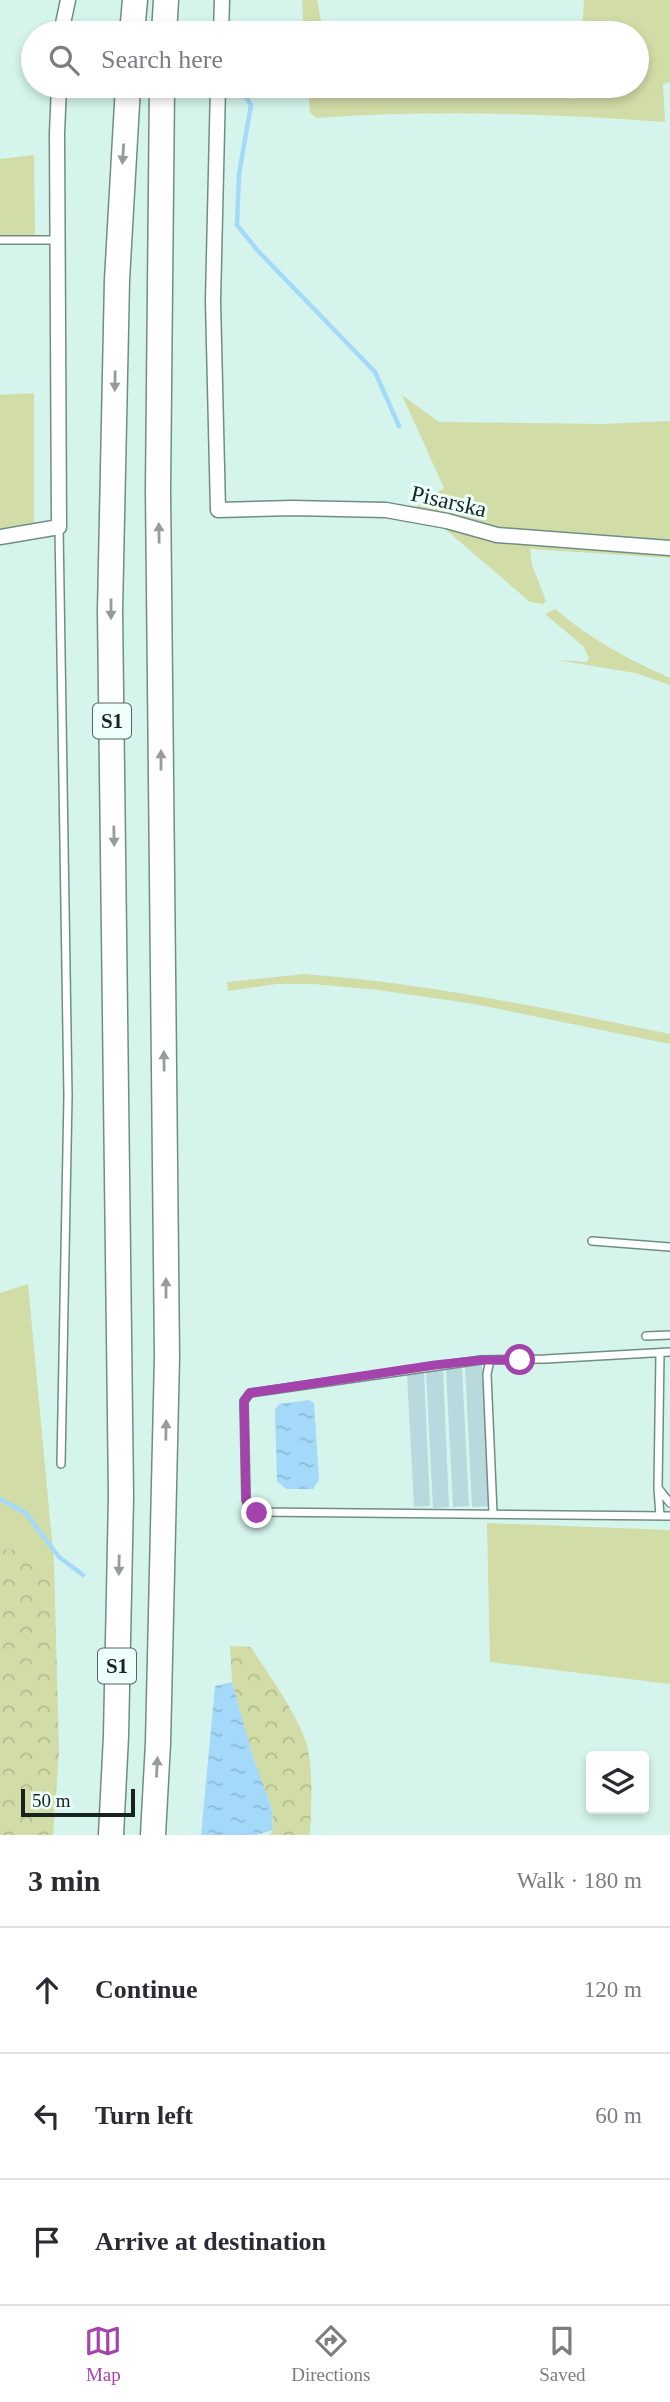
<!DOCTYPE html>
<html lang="en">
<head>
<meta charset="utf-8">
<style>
  :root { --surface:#fff; --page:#f2f2f3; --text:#2b2b33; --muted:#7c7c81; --line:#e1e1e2; --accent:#a443ab }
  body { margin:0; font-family:"Times New Roman",serif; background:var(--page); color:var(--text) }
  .controls { position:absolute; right:21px; bottom:21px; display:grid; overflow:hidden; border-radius:7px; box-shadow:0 4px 10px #0003 }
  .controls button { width:63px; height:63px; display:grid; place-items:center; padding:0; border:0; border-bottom:2px solid var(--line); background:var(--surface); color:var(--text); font:35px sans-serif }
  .scale { position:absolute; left:21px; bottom:18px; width:114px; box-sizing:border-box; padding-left:7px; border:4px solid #172320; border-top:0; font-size:19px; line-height:24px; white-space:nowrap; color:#172320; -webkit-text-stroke:5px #ecfffa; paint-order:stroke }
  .stop { position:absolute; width:21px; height:21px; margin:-16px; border:5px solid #a443ab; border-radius:50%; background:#fff }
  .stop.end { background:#a443ab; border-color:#fff; box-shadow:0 2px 7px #0008 }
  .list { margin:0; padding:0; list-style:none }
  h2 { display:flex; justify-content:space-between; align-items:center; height:91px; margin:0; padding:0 28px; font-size:30px }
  h2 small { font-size:23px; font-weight:400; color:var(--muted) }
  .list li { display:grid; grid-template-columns:46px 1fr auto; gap:21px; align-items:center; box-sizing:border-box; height:126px; padding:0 28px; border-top:2px solid var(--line) }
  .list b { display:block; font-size:26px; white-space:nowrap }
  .list em { font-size:23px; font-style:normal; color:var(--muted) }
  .icon { flex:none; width:38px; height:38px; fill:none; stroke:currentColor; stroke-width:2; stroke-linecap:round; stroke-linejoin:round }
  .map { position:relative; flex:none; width:670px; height:1835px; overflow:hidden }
  .search { position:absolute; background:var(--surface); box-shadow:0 4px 10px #0003; left:21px; right:21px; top:21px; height:77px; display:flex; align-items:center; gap:18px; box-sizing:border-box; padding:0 24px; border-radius:38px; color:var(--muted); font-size:26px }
  .sheet { height:469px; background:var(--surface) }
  nav { display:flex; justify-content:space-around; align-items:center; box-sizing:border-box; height:98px; border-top:2px solid var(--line); background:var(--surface); font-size:19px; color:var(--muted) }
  nav a { display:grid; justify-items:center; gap:4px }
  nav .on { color:var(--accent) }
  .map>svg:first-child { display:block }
</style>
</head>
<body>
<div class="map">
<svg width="670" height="1835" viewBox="0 0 670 1835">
  <defs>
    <pattern id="forest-crowns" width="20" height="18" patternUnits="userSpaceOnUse" patternTransform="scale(1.75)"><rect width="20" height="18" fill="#d1dca7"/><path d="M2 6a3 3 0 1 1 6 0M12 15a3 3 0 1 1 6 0" fill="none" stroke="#b3bc8f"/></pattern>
    <pattern id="water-ripples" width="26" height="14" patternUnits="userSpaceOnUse" patternTransform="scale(1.75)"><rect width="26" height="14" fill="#a4d9fa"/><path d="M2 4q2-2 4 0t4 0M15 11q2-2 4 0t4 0" fill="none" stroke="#8cbad6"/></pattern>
  </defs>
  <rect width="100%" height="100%" fill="#d5f5ec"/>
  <!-- grass -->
  <path fill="#d1dca7" d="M302 0H317L321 21 328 33H304Z
    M584 0H670V82L663 84 665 122C549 113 432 110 317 118L310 113 308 86H437L576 99 579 94 580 86H637V33H582Z
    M34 155 35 235 0 237V159Z
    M34 393V528L0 532V395Z
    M402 395 439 422 602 424 670 421V544L493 529 414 508 444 488Z
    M439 524 670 552V558L530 549 532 565 546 601 543 604 530 602Z
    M555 609C590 639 629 660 670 678V685L635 673 557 660 587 662 589 658 583 646 545 614Z
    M304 974C428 983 549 1009 670 1034V1044L474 1004 378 990 313 984H277L228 991 227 982Z
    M28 1284 54 1562 17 1550 0 1549V1293Z
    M487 1523 670 1530V1684L490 1662Z"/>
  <!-- forest -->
  <path fill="url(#forest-crowns)" d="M0 1549 17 1550 54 1562 59 1752 53 1835H0Z
    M230 1646 251 1647C269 1676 295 1710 306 1742 314 1767 311 1808 310 1835H270L273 1830 272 1809 253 1757 232 1682Z"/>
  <!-- water -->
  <path fill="url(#water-ripples)" d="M309 1400 314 1403 319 1480 313 1489H286L277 1481 275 1410 279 1404Z
    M232 1682 253 1757 272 1809 273 1830 256 1835H201L215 1686Z"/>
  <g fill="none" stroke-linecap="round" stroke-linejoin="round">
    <!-- stream -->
    <path stroke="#a4d9fa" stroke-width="4.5" d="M238 86 251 105 239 174 237 225 258 251 375 372 399 426
      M0 1499 26 1513 59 1557 83 1575"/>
  </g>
  <!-- building -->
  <path fill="#b8d9de" d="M482 1364 489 1506 472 1507 465 1365Z
    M462 1368 469 1506 453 1507 446 1369Z
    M443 1370 449 1507 433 1508 426 1371Z
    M424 1373 430 1506 414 1507 407 1374Z"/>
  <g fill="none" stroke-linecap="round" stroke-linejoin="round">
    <!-- service casing -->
    <g stroke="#708d85" stroke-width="10">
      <path id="service" d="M0 240H57
        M59 527 68 1096 61 1464
        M592 1241 670 1247
        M646 1336 670 1335
        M670 1352 545 1359 481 1360 250 1393 244 1401 246 1500 249 1507 257 1512 670 1516
        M660 1353 658 1488 670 1503
        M490 1360 487 1374 493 1513
        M658 1488 660 1516"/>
    </g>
    <!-- minor casing -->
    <g stroke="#708d85" stroke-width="17">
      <path id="minor" d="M61 33 68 0
        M221 33 222 0
        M218 86 213 301 218 510 292 508 386 510 447 521 497 535 670 548
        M0 537 59 527 57 133 59 86"/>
    </g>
    <!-- motorway casing -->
    <g stroke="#708d85" stroke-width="27">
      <path id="motorway" d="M132 33 135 0
        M164 33 166 0
        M111 1835 116 1736 121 1497 110 611 117 280 128 86
        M153 1835 158 1743 167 1357 158 490 162 86"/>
    </g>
    <!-- service -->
    <use href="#service" stroke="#fff" stroke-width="7"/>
    <!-- minor -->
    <use href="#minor" stroke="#fff" stroke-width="14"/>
    <!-- motorway -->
    <use href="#motorway" stroke="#fff" stroke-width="24"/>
  </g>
  <!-- one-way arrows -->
  <defs><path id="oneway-solid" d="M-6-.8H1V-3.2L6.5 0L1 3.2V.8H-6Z" transform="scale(1.75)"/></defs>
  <g fill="#979c9b">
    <use href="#oneway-solid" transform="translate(123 154) rotate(94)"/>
    <use href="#oneway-solid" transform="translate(115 381) rotate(91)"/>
    <use href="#oneway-solid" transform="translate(159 533) rotate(-91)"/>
    <use href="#oneway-solid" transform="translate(111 609) rotate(90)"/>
    <use href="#oneway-solid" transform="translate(161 760) rotate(-90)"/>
    <use href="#oneway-solid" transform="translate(114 836) rotate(89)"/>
    <use href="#oneway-solid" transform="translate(164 1061) rotate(-91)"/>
    <use href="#oneway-solid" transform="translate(166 1288) rotate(-90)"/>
    <use href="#oneway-solid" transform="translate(166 1430) rotate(-89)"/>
    <use href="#oneway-solid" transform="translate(119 1565) rotate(91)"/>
    <use href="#oneway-solid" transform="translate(157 1767) rotate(-87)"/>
  </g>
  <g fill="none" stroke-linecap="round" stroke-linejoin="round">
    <!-- route -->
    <path stroke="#a443ab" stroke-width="9" d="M257 1513 249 1507 246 1500 244 1401 250 1393 435 1365 481 1360H520"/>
  </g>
  <g text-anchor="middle" stroke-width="6" stroke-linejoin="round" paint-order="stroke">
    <!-- shield labels -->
    <g fill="#ecfffa" stroke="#576561" stroke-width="2">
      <rect x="93" y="703.5" width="38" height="35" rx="5"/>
      <rect x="98" y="1648.5" width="38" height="35" rx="5"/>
    </g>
    <g font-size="21" font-weight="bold" fill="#172320">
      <text x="112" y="728">S1</text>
      <text x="117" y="1673">S1</text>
    </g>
    <!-- street labels -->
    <g font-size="23" fill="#172320" stroke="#ecfffa">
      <text transform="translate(449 501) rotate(13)" y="8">Pisarska</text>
    </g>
  </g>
</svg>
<div class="controls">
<button><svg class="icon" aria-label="layers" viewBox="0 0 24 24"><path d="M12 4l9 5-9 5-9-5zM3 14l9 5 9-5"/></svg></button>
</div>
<div class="scale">50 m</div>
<div class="stop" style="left:520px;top:1360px"></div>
<div class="stop end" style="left:257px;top:1513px"></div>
<div class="search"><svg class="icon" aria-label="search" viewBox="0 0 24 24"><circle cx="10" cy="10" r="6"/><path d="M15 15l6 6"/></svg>Search here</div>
</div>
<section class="sheet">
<h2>3 min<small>Walk · 180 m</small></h2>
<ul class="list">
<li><svg class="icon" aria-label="ahead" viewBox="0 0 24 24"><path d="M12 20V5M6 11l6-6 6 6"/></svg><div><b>Continue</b></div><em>120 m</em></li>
<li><svg class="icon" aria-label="left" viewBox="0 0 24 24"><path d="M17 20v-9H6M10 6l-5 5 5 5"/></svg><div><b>Turn left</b></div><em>60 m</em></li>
<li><svg class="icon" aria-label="arrive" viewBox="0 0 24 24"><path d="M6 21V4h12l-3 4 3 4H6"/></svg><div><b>Arrive at destination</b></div></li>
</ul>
</section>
<nav>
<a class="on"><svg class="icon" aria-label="map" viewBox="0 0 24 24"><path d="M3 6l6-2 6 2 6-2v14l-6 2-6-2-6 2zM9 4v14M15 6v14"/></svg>Map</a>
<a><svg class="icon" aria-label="directions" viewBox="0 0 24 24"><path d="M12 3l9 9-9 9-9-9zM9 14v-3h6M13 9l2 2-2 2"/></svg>Directions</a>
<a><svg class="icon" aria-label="saved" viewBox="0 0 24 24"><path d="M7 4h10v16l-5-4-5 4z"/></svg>Saved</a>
</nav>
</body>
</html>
